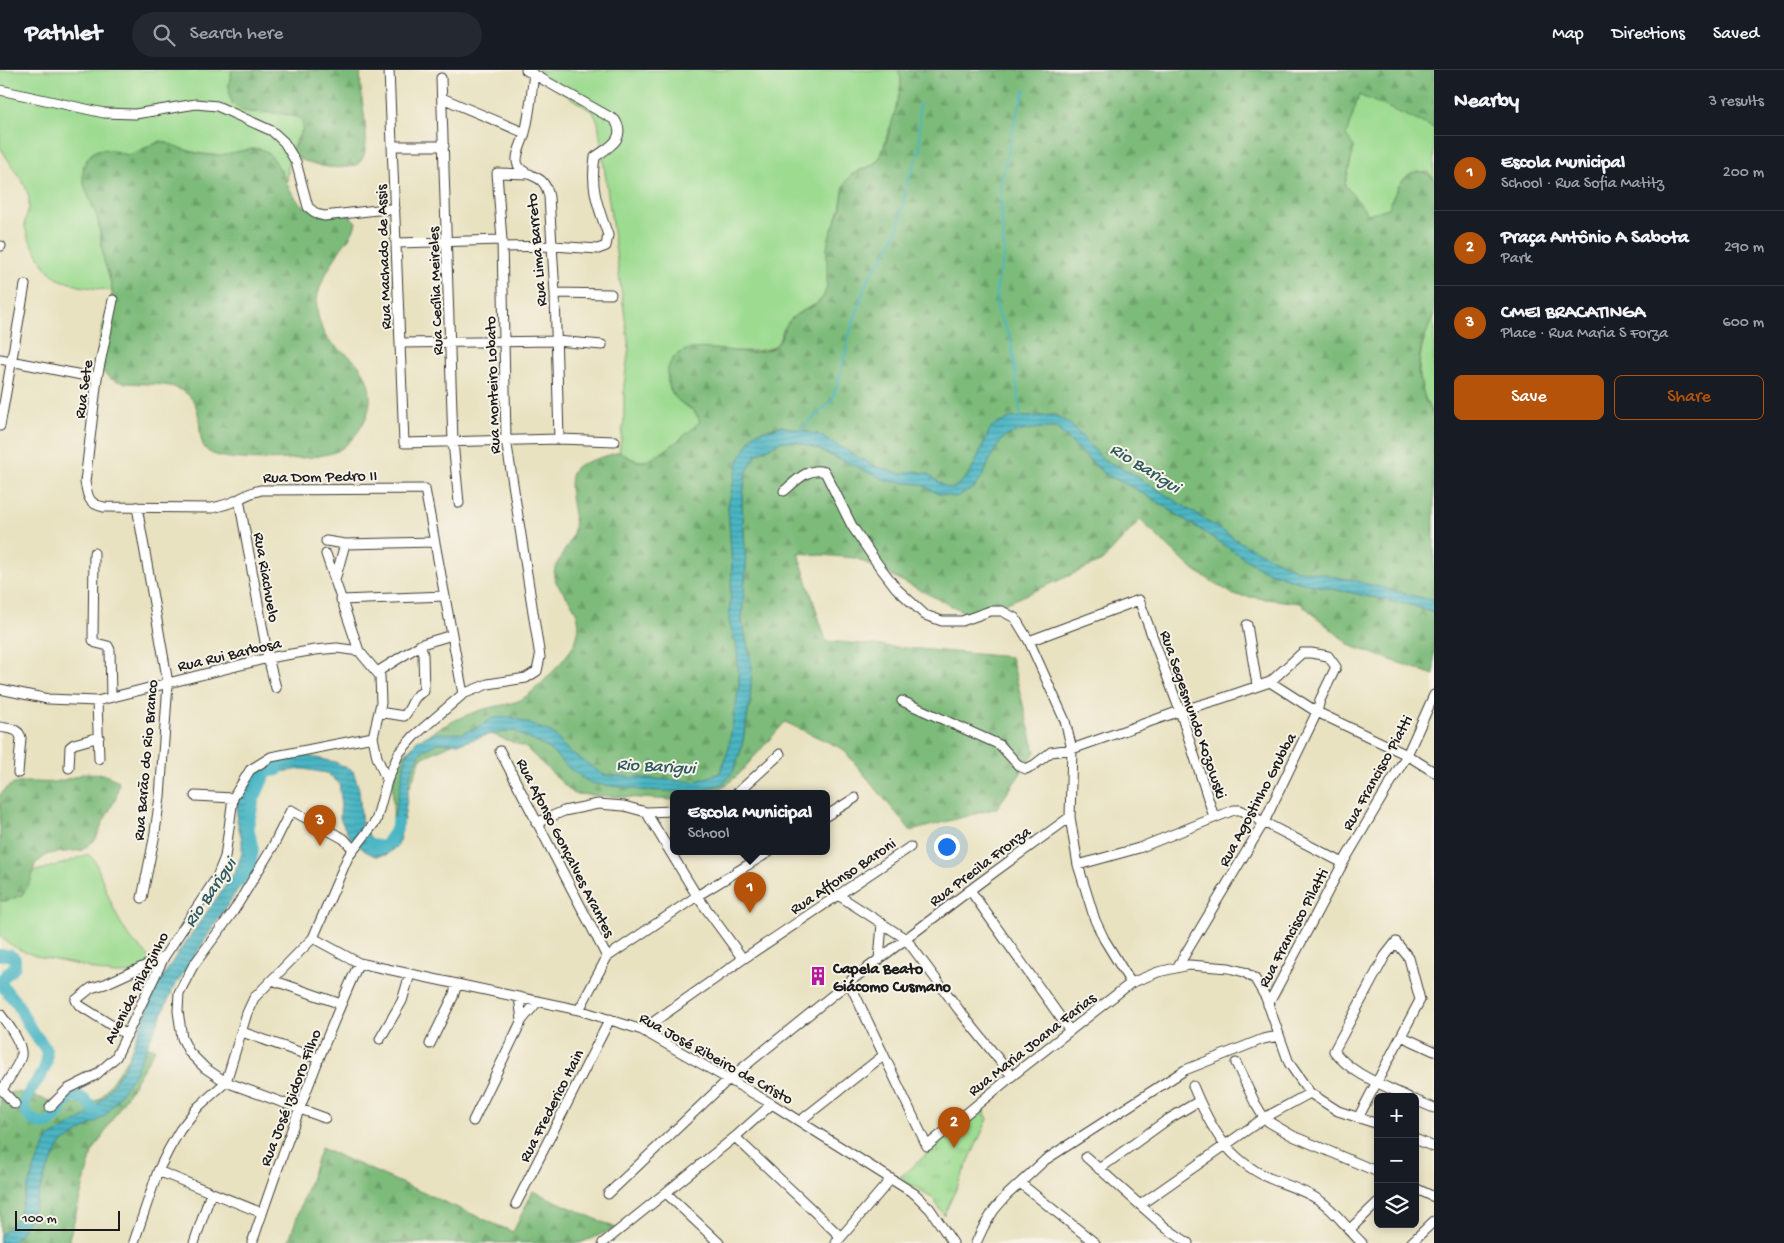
<!DOCTYPE html>
<html lang="en">
<head>
<meta charset="utf-8">
<style>
  :root { --surface:#171b24; --page:#242831; --text:#f1f3f6; --muted:#9ea1a6; --line:#363941; --accent:#b45309 }
  body { margin:0; font-family:"Gochi Hand",sans-serif; background:var(--page); color:var(--text) }
  .controls { position:absolute; right:15px; bottom:15px; display:grid; overflow:hidden; border-radius:8px; box-shadow:0 2px 8px #0003 }
  .controls button { width:45px; height:45px; display:grid; place-items:center; padding:0; border:0; border-bottom:1px solid var(--line); background:var(--surface); color:var(--text); font:25px sans-serif }
  .scale { position:absolute; left:15px; bottom:12px; width:105px; box-sizing:border-box; padding-left:5px; border:2px solid #1c1c1c; border-top:0; font-size:14px; line-height:18px; white-space:nowrap; color:#1c1c1c; -webkit-text-stroke:4px #f7f3e8; paint-order:stroke }
  .you { position:absolute; left:946px; top:776px; width:18px; height:18px; margin:-12px; border:4px solid #fff; border-radius:50%; background:#1a73e8; box-shadow:0 0 0 8px #1a73e833 }
  .badge { display:grid; place-items:center; width:32px; height:32px; border-radius:50%; background:var(--accent); color:#fff; font-size:16px; font-weight:700 }
  .pin { position:absolute; translate:-50% -41px; filter:drop-shadow(0 1px 2px #0008) }
  .pin::after { content:''; position:absolute; top:26px; width:18px; height:15px; background:inherit; clip-path:polygon(0 0,100% 0,50% 100%) }
  .popup { position:absolute; left:670px; top:720px; width:160px; height:65px; box-sizing:border-box; display:grid; place-content:center; border-radius:8px; background:var(--surface); filter:drop-shadow(0 1px 4px #0005); font-size:16px; white-space:nowrap; color:var(--muted) }
  .popup b { font-size:19px; color:var(--text) }
  .popup::after { content:''; position:absolute; left:50%; top:100%; margin-left:-10px; border:10px solid transparent; border-top-color:var(--surface) }
  .list { margin:0; padding:0; list-style:none }
  h2 { display:flex; justify-content:space-between; align-items:center; height:65px; margin:0; padding:0 20px; font-size:21px }
  h2 small { font-size:16px; font-weight:400; color:var(--muted) }
  .list li { display:grid; grid-template-columns:32px 1fr auto; gap:15px; align-items:center; box-sizing:border-box; height:75px; padding:0 20px; border-top:1px solid var(--line) }
  .list b { display:block; font-size:19px; white-space:nowrap }
  .list p { margin:0; font-size:16px; white-space:nowrap; color:var(--muted) }
  .list em { font-size:16px; font-style:normal; color:var(--muted) }
  .actions { display:flex; gap:10px; padding:15px 20px }
  .actions a { flex:1; padding:11px 0; border:1px solid var(--accent); border-radius:8px; text-align:center; font-size:18px; color:var(--accent) }
  .actions .main { background:var(--accent); color:#fff }
  .icon { flex:none; width:28px; height:28px; fill:none; stroke:currentColor; stroke-width:2; stroke-linecap:round; stroke-linejoin:round }
  .map { position:relative; flex:none; width:1434px; height:1173px; overflow:hidden }
  header { display:flex; align-items:center; gap:30px; box-sizing:border-box; height:70px; padding:0 25px; background:var(--surface); border-bottom:1px solid var(--line) }
  header strong { font-size:24px }
  nav { display:flex; gap:28px; margin-inline-start:auto; font-size:18px }
  .search { width:350px; height:45px; background:var(--page); display:flex; align-items:center; gap:12px; box-sizing:border-box; padding:0 18px; border-radius:28px; color:var(--muted); font-size:19px }
  main { display:flex }
  aside { flex:1; background:var(--surface) }
  .map>svg:first-child { display:block }
</style>
</head>
<body>
<header>
<strong>Pathlet</strong>
<div class="search"><svg class="icon" aria-label="search" viewBox="0 0 24 24"><circle cx="10" cy="10" r="6"/><path d="M15 15l6 6"/></svg>Search here</div>
<nav><a>Map</a><a>Directions</a><a>Saved</a></nav>
</header>
<main>
<div class="map">
<svg width="1434" height="1173" viewBox="0 0 1434 1173">
  <defs>
    <pattern id="forest-firs" width="22" height="20" patternUnits="userSpaceOnUse" patternTransform="scale(1.25)"><rect width="22" height="20" fill="#7dbb7a"/><path d="M5 1l3.5 6h-7zM16 11l3.5 6h-7z" fill="#6ba069"/></pattern>
    <pattern id="park-tufts" width="24" height="20" patternUnits="userSpaceOnUse" patternTransform="scale(1.25)"><rect width="24" height="20" fill="#9cdb90"/><path d="M3 7l-1-3M5 7V3M7 7l1-3M15 17l-1-3M17 17v-4M19 17l1-3" fill="none" stroke="#86bb7c"/></pattern>
    <pattern id="water-rules" width="6" height="5" patternUnits="userSpaceOnUse" patternTransform="scale(1.25)"><rect width="6" height="5" fill="#49b6c4"/><path d="M0 2.5h6" fill="none" stroke="#3c939e"/></pattern>
  </defs>
  <rect width="100%" height="100%" fill="#f7f3e8"/>
  <filter id="ink" filterUnits="userSpaceOnUse"><feTurbulence type="fractalNoise" baseFrequency=".02" numOctaves="2"/><feDisplacementMap in="SourceGraphic" scale="10" xChannelSelector="R" yChannelSelector="G"/><feConvolveMatrix kernelMatrix="1 2 1 2 8 2 1 2 1" color-interpolation-filters="sRGB"/></filter>
  <filter id="wash" filterUnits="userSpaceOnUse"><feTurbulence type="fractalNoise" baseFrequency=".0096" numOctaves="4" result="noise"/><feDisplacementMap in="SourceGraphic" scale="20" xChannelSelector="R" yChannelSelector="G"/><feGaussianBlur stdDeviation="1.12" result="paint"/><feColorMatrix in="noise" values="0 0 0 0 0 0 0 0 0 0 0 0 0 0 0 0 0 1.4 0 .05"/><feComposite in="paint" operator="in"/></filter>
  <g filter="url(#wash)">
    <rect width="100%" height="100%" fill="#e9e2c1"/>
    <!-- grass -->
    <path fill="#9cdb90" stroke="#5c7c56" d="M0 0H232L228 16 281 43 293 45 302 50 304 56 289 85 287 112C281 102 274 87 264 81 255 75 243 82 233 84 207 88 186 81 161 71L129 85C106 84 99 67 83 97L98 152 104 190 113 221 79 216 58 209 49 201 42 192 28 167 25 157V150L29 138V127L25 116 0 77Z
      M527 0H898L901 9 902 24 899 38 888 62 883 80 879 89 873 94 852 104 844 116 840 139 829 169 827 218 823 227 816 234 797 244 784 258 778 273 772 278 756 281H738L676 285C664 300 665 320 680 332 689 338 695 341 700 351 694 365 660 390 644 391 635 392 627 386 619 382L624 351V315L629 277 598 52 593 42Z
      M1349 19 1372 30 1434 44V108L1426 101 1384 171 1344 126 1345 114 1351 90 1274 56Z
      M1434 243V346C1411 308 1418 282 1434 243Z
      M88 784 95 791C105 815 113 844 129 866 137 878 149 881 152 896 143 899 132 904 122 904 106 905 93 898 78 895 49 888 22 887 0 866V822L36 801 65 793Z"/>
    <!-- forest -->
    <path fill="url(#forest-firs)" stroke="#4c6c4b" fill-rule="evenodd" d="M232 0H361C357 22 375 77 360 92 356 96 350 97 346 97 326 100 307 92 289 85 295 74 306 62 302 50 269 31 217 64 232 0Z
      M898 0H1434V58L1359 25 1346 66 1354 77 1345 115 1368 144 1389 138C1396 117 1410 89 1434 108V243L1421 277 1418 302 1426 333 1434 346V534L1322 509 1266 491 1130 402 1104 390 1088 373 1067 367 1083 385 1106 405 1132 417 1161 434 1261 499 1295 511 1414 536 1434 543V605L1351 576 1300 533 1234 525 1191 498 1140 450 1102 491 1012 531 972 546 856 488 798 483 826 571 1011 587 1035 682 997 738 911 761 843 679 785 652 738 705 715 724H674V730L574 724 525 677 491 664 514 661 548 678 563 691 525 653 461 670 421 688 404 732 399 770 390 782 383 783C384 773 390 769 392 759 396 738 388 715 398 695 409 671 454 649 478 641 491 636 505 636 518 631 532 626 564 591 572 578 583 559 580 542 566 526 562 520 556 514 554 507 551 497 572 474 574 459 577 441 564 416 574 399 578 393 610 385 619 382 627 386 635 393 645 391 657 389 691 361 700 351 698 348 697 344 694 341 690 337 683 335 679 331 669 322 664 305 670 293 686 261 749 294 774 277 782 271 783 259 789 251 798 240 815 239 823 227 828 219 827 207 827 198 827 188 826 178 829 168 832 158 837 149 840 140 842 133 842 125 844 117 850 98 867 103 878 90 885 82 901 23 901 11 901 7 899 3 898 0ZM781 356 817 364 856 387 874 396 894 402 897 405 940 414 944 416 939 424 927 416 920 414 905 413 834 387 813 377 796 372 782 371 757 384 746 403 742 433 746 495 744 522 740 406 758 362ZM1004 368 1002 369C998 375 994 380 991 386 984 400 981 414 966 422L999 369ZM746 616 750 633 741 680 733 702 727 685Z
      M162 71C180 78 197 86 217 85 228 85 255 76 263 80 282 89 286 125 304 136 317 143 335 141 349 145L356 152C354 164 347 170 340 180 329 198 312 223 318 245 320 254 323 264 329 271 335 277 343 281 349 286 367 300 375 323 367 345 362 358 351 373 339 380 322 391 225 394 209 382 191 369 211 334 179 319 159 309 117 320 104 303 91 287 104 253 109 235 110 230 113 224 112 219 111 210 107 200 104 191 101 178 102 164 98 150 93 132 76 111 86 92 88 87 92 82 97 81 109 76 118 84 129 85Z
      M86 703 103 704 119 711 116 728 102 754 96 769 82 780 48 784 35 794 31 811 22 825 6 831H0V725C12 706 36 714 55 712 66 710 76 706 86 703Z
      M138 973 155 979 92 1083 68 1173H0V1027L13 1022 25 1023 50 1031 77 1034 89 1033 100 1029Z
      M321 1078 513 1162 533 1121 616 1158 580 1173H288Z"/>
    <!-- park -->
    <path fill="url(#park-tufts)" stroke="#5c7c56" d="M982 1037 988 1049 944 1145 932 1127 899 1108Z"/>
    <!-- water -->
    <path fill="url(#water-rules)" stroke="#326970" d="M1055 345 1070 354 1104 390 1130 402 1243 474 1295 499 1352 510 1434 531V543L1414 536 1295 511 1261 499 1161 434 1132 417 1106 405 1056 358H1039L1016 362 1002 369 992 385 984 404 974 418 956 427 939 424 920 414 888 411 813 377 796 372 782 371 757 384 746 403 742 433 746 495 742 551 752 596 750 633 741 680 733 702 723 714 695 722 642 720 590 713 570 699 548 678 514 661 491 664 461 673H437L421 682 411 703 403 755 398 775 386 785 375 786 365 781 349 767 340 748 341 728 339 713 327 703 303 699 279 702 264 707 253 726 245 754 252 786 245 808 173 919 134 1005 105 1046 61 1074 46 1103 30 1148 17 1168 11 1173H0V1165L12 1154 19 1143 34 1099 48 1068 85 1047 105 1026 125 996 155 920 174 889 235 802 242 783V770L237 750V730L245 712 255 700 270 691 303 685 335 692 353 701 359 719 362 757 375 773H389L406 686 417 670 436 663H463L478 657 493 648 512 647 553 663 566 679 604 705 694 712 720 703 728 681 739 616 737 577 729 552 732 498 728 436 739 389 755 363 781 356 817 364 874 396 902 404 915 401 928 404 944 416 953 419 970 404 991 357 1010 348Z"/>
    <g fill="none" stroke-linecap="round" stroke-linejoin="round">
      <!-- stream -->
      <path stroke="#49b6c4" stroke-width="2" d="M1021 348 1011 270 997 240 996 221 1004 184 1000 116 1016 47 1025 19
        M800 360 832 331 840 305 849 266 868 208 887 181 899 155 907 114 920 80 919 34"/>
      <!-- river -->
      <path stroke="#49b6c4" stroke-width="12" d="M372 775 384 777 397 758V753
        M237 813 249 799 253 781 248 756 254 729 266 702 277 700
        M0 885H10L15 889V896L2 909V914C6 922 13 928 18 935 23 944 27 954 33 962 37 968 44 974 46 981 54 1009 6 1028 32 1049 51 1064 60 1040 68 1028 81 1022 87 1032 95 1041"/>
    </g>
  </g>
  <g filter="url(#ink)">
    <g fill="none" stroke-linecap="round" stroke-linejoin="round">
      <!-- minor casing -->
      <g stroke="#3b3a35" stroke-width="11">
        <path id="minor" d="M389 0 404 373 559 369 615 371
          M534 4C531 24 530 47 524 66 522 74 514 87 518 95 526 110 544 100 549 127L555 223 559 369
          M441 8 453 372 459 433
          M0 20 104 43 135 44 196 34 217 36 272 61 284 72 296 92 308 137 317 144 324 146 395 138
          M442 28 525 63
          M393 76H444
          M397 173 502 170
          M0 176H1
          M502 177 553 176 598 179 606 176 608 165C598 137 590 118 595 87 609 77 627 69 615 50L526 0
          M555 223 611 224
          M113 230 97 308 85 412C88 427 88 434 104 437L212 438C221 436 230 434 239 429 247 425 251 422 261 420L425 419 463 624
          M400 273 556 271 602 275
          M0 289 97 308
          M0 356 25 215
          M784 421C796 411 809 396 825 402L852 456 877 493 896 518 925 545 942 551H962L990 541H1002L1015 548 1029 571 1065 651 1072 679 1070 747 1078 795 1095 850 1104 869 1131 913
          M239 429 268 588 276 618
          M137 437 168 613 160 727 154 769 142 828
          M326 471 345 474 435 472
          M94 483 93 570 96 573 108 576 110 580 111 627
          M326 484 359 581 380 606 381 633 373 667
          M335 510 345 474
          M341 530 445 526
          M1247 555 1257 615
          M1029 571 1139 530 1180 641 1214 747
          M377 602 422 574 452 565
          M1270 612 1317 642 1407 685 1434 702
          M0 619 48 629 97 631 268 588 315 580 337 578 359 581
          M97 631 99 689
          M902 631 1000 675 1019 696 1026 699 1034 695 1051 682 1072 679 1180 641 1220 629 1270 612 1302 583H1311L1328 586 1336 597 1320 630 1317 642 1264 752 1178 896
          M379 642 404 646C413 637 410 628 424 621L423 584 420 575
          M0 657C9 659 19 658 21 668L18 703
          M500 681 607 887
          M69 698 70 677 74 674 99 667
          M736 724 780 684
          M195 726 233 728
          M646 742 697 826 743 889
          M826 746 855 728
          M536 753 564 741 598 734 624 736 646 742 674 741
          M1078 795 1139 778 1234 740H1240L1343 793
          M970 820 1070 961
          M838 825 906 869 959 940 1012 1006
          M313 868 359 893 579 940 642 960 772 1034 915 1124 930 1139 953 1173
          M879 890 882 853
          M272 910 341 934
          M849 912 927 1076 1012 1006 1131 913 1158 902 1189 895 1229 898 1244 902 1255 909 1266 928 1289 993 1310 1023 1338 1041 1378 1054
          M519 927 522 950
          M1268 935 1343 793 1407 685 1434 625
          M579 940 607 887 697 826 769 782
          M0 944C7 953 23 973 21 986 20 993 6 1013 2 1020
          M642 960 743 889 910 777
          M242 962 319 989
          M127 965 79 935 76 930 91 918 105 914 164 887
          M1401 966 1434 981
          M380 969 402 931 410 904
          M430 974 453 927 457 914
          M1236 993 1255 1033 1264 1048 1269 1052 1293 1066 1378 1102
          M1193 1016C1210 1057 1227 1089 1269 1108 1286 1115 1304 1120 1319 1130 1336 1141 1347 1159 1362 1173
          M0 1018 15 1034
          M1415 1030 1434 1038
          M50 1037 68 1019 96 1005 116 987 164 887 217 807 225 787 233 728 250 700 271 687 373 667 377 687 387 711
          M325 1048 226 1012 205 998 189 982 182 968 178 941 179 923 193 896 233 842 272 778 291 740 344 769 353 779
          M1358 1048 1420 930 1409 888 1396 872 1385 886 1334 981C1351 1004 1383 1015 1408 1027
          M473 1051 522 950 538 931
          M800 1051 884 985
          M735 1067 841 1167
          M1415 1069 1434 1077
          M1086 1087 1166 1158 1188 1173
          M1099 1099 1167 1050 1199 1031
          M158 1101 262 1143
          M1020 1113 1095 1173
          M1415 1118 1434 1127
          M666 1123 719 1173
          M608 1124 730 1008 849 912 978 814 1070 747
          M516 1134 610 949
          M1140 1135 1264 1048 1310 1023
          M1349 1160 1378 1132
          M134 1172 158 1101 169 1079 180 1060 198 1037 226 1012 247 943 254 928 313 868 348 787 376 751 387 711 399 683 414 666 463 624 488 614 526 608 537 601 540 587 506 369 502 170 497 103 530 104
          M194 1173 211 1123
          M252 1173C284 1078 318 984 359 893
          M603 1173 735 1067 772 1034
          M836 1173 891 1109
          M976 1173 983 1158 994 1140 1006 1126 1045 1090 1185 1000 1263 969 1279 966
          M1411 1173 1434 1151"/>
      </g>
      <!-- minor -->
      <use href="#minor" stroke="#fff" stroke-width="9"/>
    </g>
  </g>
  <!-- icons -->
  <defs>
    <g id="building-bare" transform="scale(1.5)"><path d="M-4-6H4V6H1V3H-1V6H-4ZM-2.5-4.3h1.7v1.8h-1.7ZM.8-4.3h1.7v1.8H.8ZM-2.5-1h1.7V.8h-1.7ZM.8-1h1.7V.8H.8Z" fill="#b5179e" stroke="#f7f3e8" stroke-width="2.5" paint-order="stroke"/></g>
  </defs>
  <g fill-rule="evenodd">
    <use href="#building-bare" x="818" y="906"/>
  </g>
  <g text-anchor="middle" stroke-width="4" stroke-linejoin="round" paint-order="stroke">
    <!-- street labels -->
    <g font-size="16" fill="#1c1c1c" stroke="#f7f3e8">
      <text transform="translate(535 180) rotate(-95)" y="6">Rua Lima Barreto</text>
      <text transform="translate(382 187) rotate(-92)" y="6">Rua Machado de Assis</text>
      <text transform="translate(434 221) rotate(-92)" y="6">Rua Cecília Meireles</text>
      <text transform="translate(491 315) rotate(-92)" y="6">Rua Monteiro Lobato</text>
      <text transform="translate(82 319) rotate(-82)" y="6">Rua Sete</text>
      <text transform="translate(320 405) rotate(-1)" y="6">Rua Dom Pedro II</text>
      <text transform="translate(268 507) rotate(80)" y="6">Rua Riachuelo</text>
      <text transform="translate(229 583) rotate(-13)" y="6">Rua Rui Barbosa</text>
      <text transform="translate(1195 644) rotate(71)" y="6">Rua Segesmundo Kozowski</text>
      <text transform="translate(144 690) rotate(-85)" y="6">Rua Barão do Rio Branco</text>
      <text transform="translate(1376 702) rotate(-61)" y="6">Rua Francisco Piatti</text>
      <text transform="translate(1256 729) rotate(-62)" y="6">Rua Agostinho Grubba</text>
      <text transform="translate(567 777) rotate(63)" y="6">Rua Afonso Gonçalves Arantes</text>
      <text transform="translate(979 795) rotate(-37)" y="6">Rua Precila Fronza</text>
      <text transform="translate(842 805) rotate(-34)" y="6">Rua Affonso Baroni</text>
      <text transform="translate(1292 857) rotate(-62)" y="6">Rua Francisco Pilatti</text>
      <text transform="translate(135 917) rotate(-63)" y="6">Avenida Pilarzinho</text>
      <text transform="translate(1031 973) rotate(-38)" y="6">Rua Maria Joana Farias</text>
      <text transform="translate(717 987) rotate(29)" y="6">Rua José Ribeiro de Cristo</text>
      <text transform="translate(289 1027) rotate(-69)" y="6">Rua José Izidoro Filho</text>
      <text transform="translate(550 1035) rotate(-63)" y="6">Rua Frederico Hain</text>
    </g>
    <!-- poi labels -->
    <g font-size="16" font-weight="bold" fill="#1c1c1c" stroke="#f7f3e8" text-anchor="start">
      <text x="833" y="903">Capela Beato<tspan x="833" dy="18">Giácomo Cusmano</tspan></text>
    </g>
    <!-- water labels -->
    <g font-size="18" font-style="italic" fill="#2e5a5f" stroke="#f7f3e8">
      <text transform="translate(1146 397) rotate(32)" y="6">Rio Barigui</text>
      <text transform="translate(656 695) rotate(3)" y="6">Rio Barigui</text>
      <text transform="translate(209 822) rotate(-56)" y="6">Rio Barigui</text>
    </g>
  </g>
</svg>
<div class="controls">
<button>+</button>
<button>−</button>
<button><svg class="icon" aria-label="layers" viewBox="0 0 24 24"><path d="M12 4l9 5-9 5-9-5zM3 14l9 5 9-5"/></svg></button>
</div>
<div class="scale">100 m</div>
<div class="you"></div>
<div class="pin badge" style="left:750px;top:843px">1</div>
<div class="popup"><b>Escola Municipal</b>School</div>
<div class="pin badge" style="left:954px;top:1078px">2</div>
<div class="pin badge" style="left:320px;top:776px">3</div>
</div>
<aside>
<h2>Nearby<small>3 results</small></h2>
<ul class="list">
<li><span class="badge">1</span><div><b>Escola Municipal</b><p>School · Rua Sofia Matitz</p></div><em>200 m</em></li>
<li><span class="badge">2</span><div><b>Praça Antônio A Sabota</b><p>Park</p></div><em>290 m</em></li>
<li><span class="badge">3</span><div><b>CMEI BRACATINGA</b><p>Place · Rua Maria S Forza</p></div><em>600 m</em></li>
</ul>
<div class="actions"><a class="main">Save</a><a>Share</a></div>
</aside>
</main>
</body>
</html>
